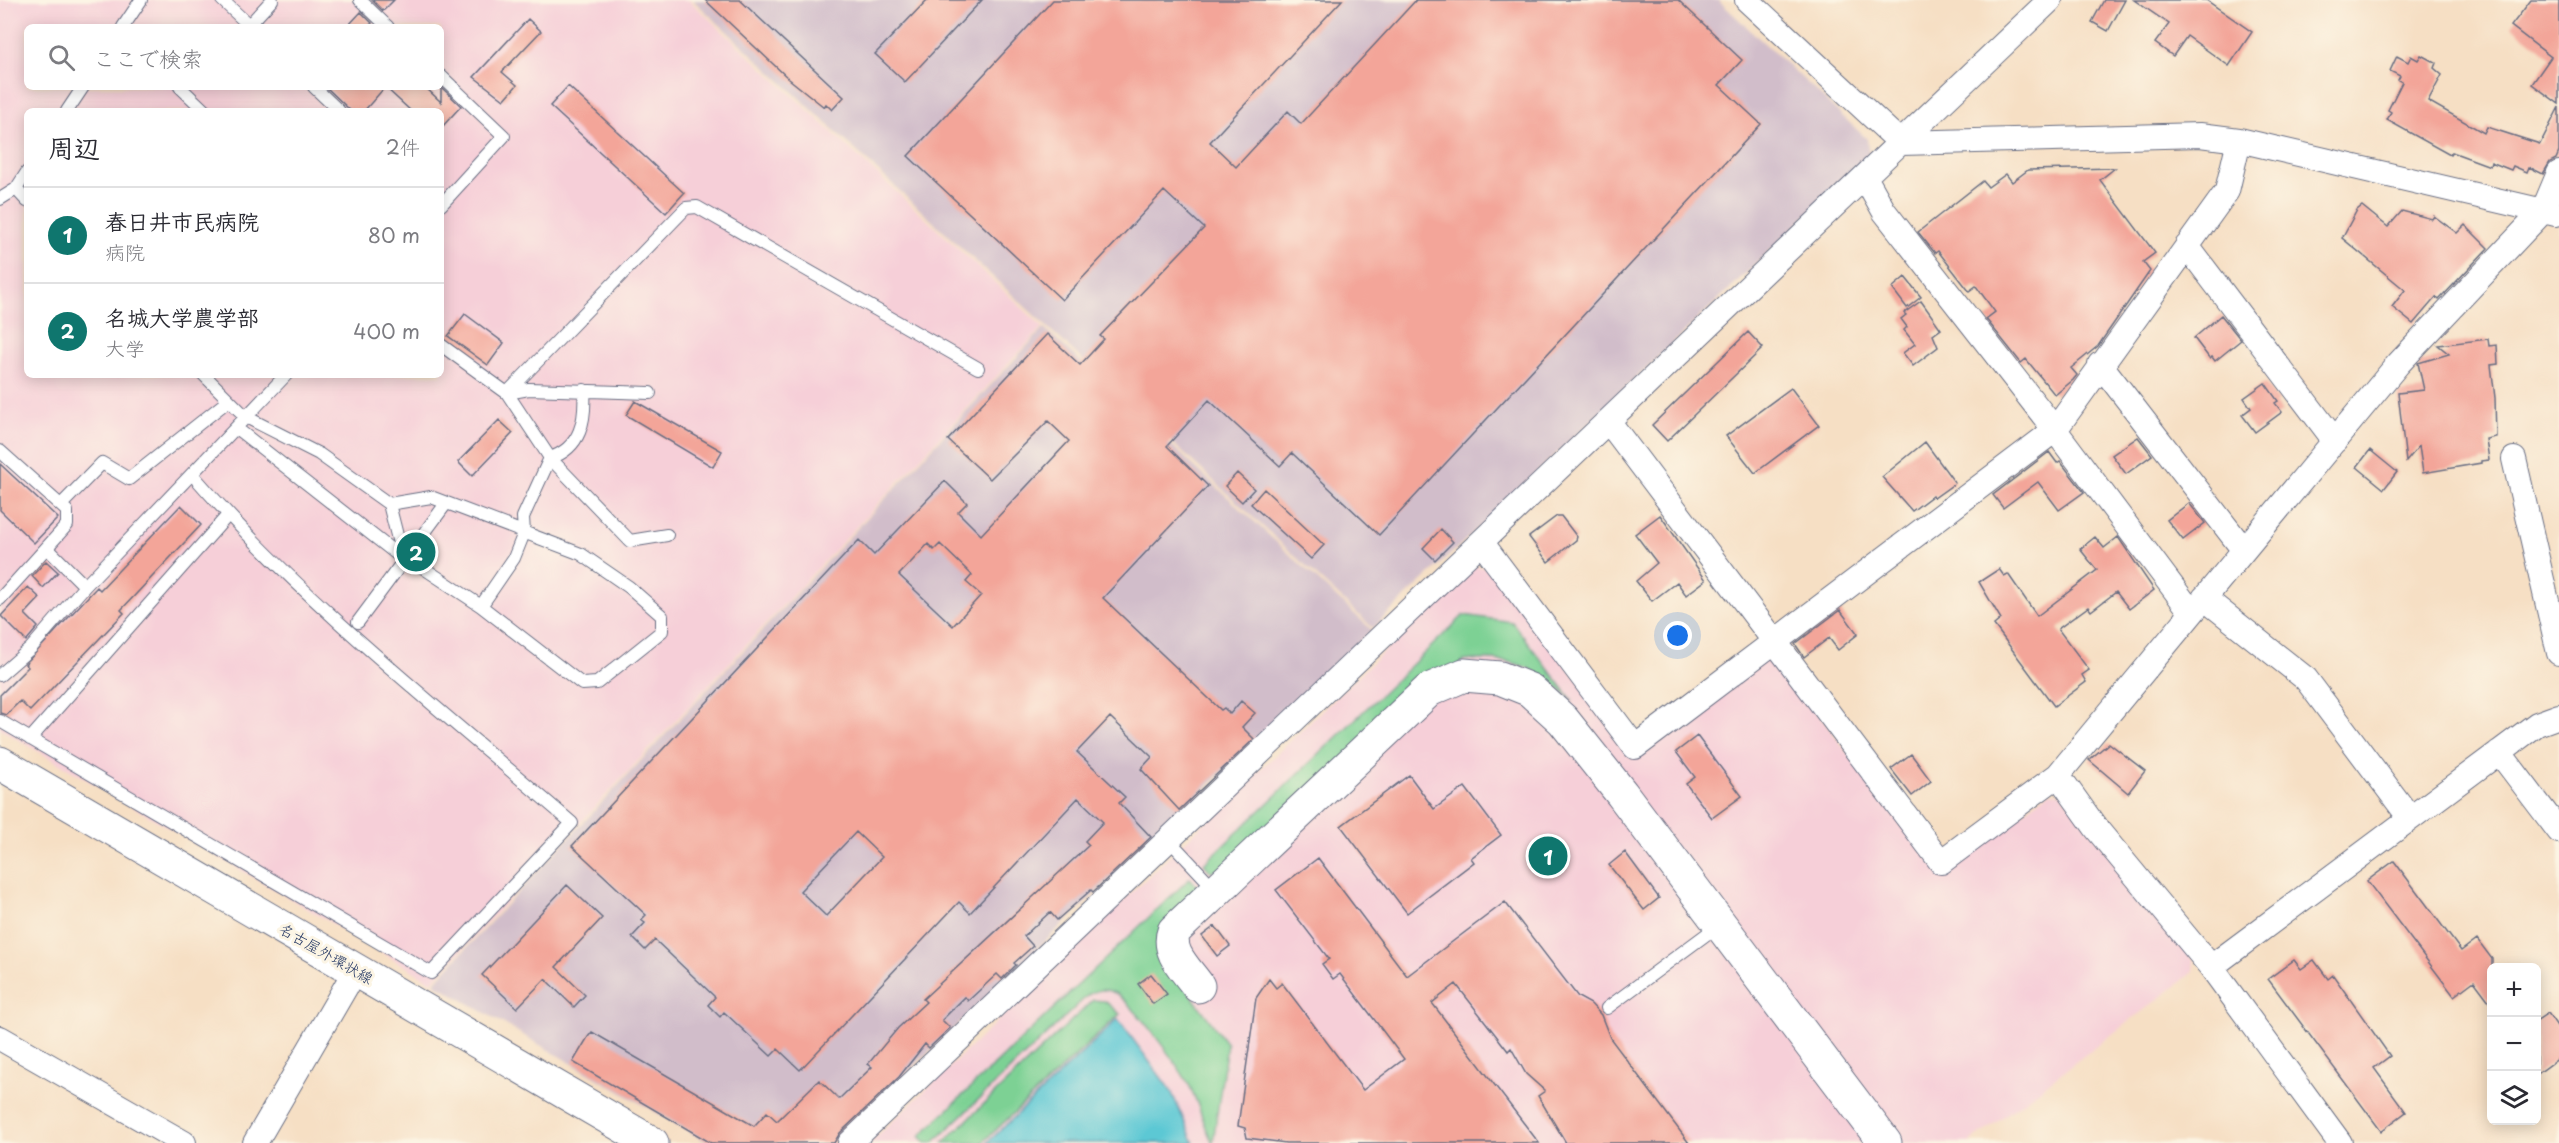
<!DOCTYPE html>
<html lang="ja">
<head>
<meta charset="utf-8">
<style>
  :root { --surface:#fff; --page:#f2f2f3; --text:#2b2b33; --muted:#7c7c81; --line:#e1e1e2; --accent:#0f766e }
  body { margin:0; font-family:"Playpen Sans","Klee One",sans-serif; background:var(--page); color:var(--text) }
  .controls { position:absolute; right:18px; bottom:18px; display:grid; overflow:hidden; border-radius:9px; box-shadow:0 3px 15px #0003 }
  .controls button { width:54px; height:54px; display:grid; place-items:center; padding:0; border:0; border-bottom:2px solid var(--line); background:var(--surface); color:var(--text); font:30px sans-serif }
  .you { position:absolute; left:1678px; top:636px; width:21px; height:21px; margin:-15px; border:4px solid #fff; border-radius:50%; background:#1a73e8; box-shadow:0 0 0 9px #1a73e833 }
  .badge { display:grid; place-items:center; width:39px; height:39px; border-radius:50%; background:var(--accent); color:#fff; font-size:20px; font-weight:700 }
  .pin { position:absolute; translate:-50% -50%; border:3px solid #fff; box-shadow:0 2px 6px #0006 }
  .list { margin:0; padding:0; list-style:none }
  h2 { display:flex; justify-content:space-between; align-items:center; height:78px; margin:0; padding:0 24px; font-size:26px }
  h2 small { font-size:20px; font-weight:400; color:var(--muted) }
  .list li { display:grid; grid-template-columns:39px 1fr auto; gap:18px; align-items:center; box-sizing:border-box; height:96px; padding:0 24px; border-top:2px solid var(--line) }
  .list b { display:block; font-size:22px; white-space:nowrap }
  .list p { margin:0; font-size:20px; white-space:nowrap; color:var(--muted) }
  .list em { font-size:20px; font-style:normal; color:var(--muted) }
  .icon { flex:none; width:33px; height:33px; fill:none; stroke:currentColor; stroke-width:2; stroke-linecap:round; stroke-linejoin:round }
  .map { position:relative; flex:none; width:2559px; height:1143px; overflow:hidden }
  .search { position:absolute; background:var(--surface); box-shadow:0 3px 15px #0003; left:24px; top:24px; width:420px; height:66px; display:flex; align-items:center; gap:15px; box-sizing:border-box; padding:0 21px; border-radius:9px; color:var(--muted); font-size:22px }
  .panel { position:absolute; background:var(--surface); box-shadow:0 3px 15px #0003; left:24px; top:108px; width:420px; height:270px; border-radius:9px }
  .map>svg:first-child { display:block }
</style>
</head>
<body>
<div class="map">
<svg width="2559" height="1143" viewBox="0 0 2559 1143">
  <rect width="100%" height="100%" fill="#fcf5e5"/>
  <filter id="ink" filterUnits="userSpaceOnUse"><feTurbulence type="fractalNoise" baseFrequency=".0167" numOctaves="2"/><feDisplacementMap in="SourceGraphic" scale="12" xChannelSelector="R" yChannelSelector="G"/><feConvolveMatrix kernelMatrix="1 2 1 2 8 2 1 2 1" color-interpolation-filters="sRGB"/></filter>
  <filter id="wash" filterUnits="userSpaceOnUse"><feTurbulence type="fractalNoise" baseFrequency=".008" numOctaves="4" result="noise"/><feDisplacementMap in="SourceGraphic" scale="24" xChannelSelector="R" yChannelSelector="G"/><feGaussianBlur stdDeviation="1.35" result="paint"/><feColorMatrix in="noise" values="0 0 0 0 0 0 0 0 0 0 0 0 0 0 0 0 0 1.4 0 .05"/><feComposite in="paint" operator="in"/></filter>
  <g filter="url(#wash)">
    <rect width="100%" height="100%" fill="#f6dfc4"/>
    <!-- built -->
    <path fill="#f6cfd8" fill-rule="evenodd" d="M0 0H689L1043 327 432 982 0 729ZM27 27H441V87H27ZM27 111H441V375H27Z
      M1473 566 1493 569 1635 756 1766 657 1776 659 1941 875 2050 792 2061 793 2193 960 2194 972 1969 1143H870Z"/>
    <!-- industrial -->
    <path fill="#d1bdca" d="M693 0H1718L1867 139 1869 156 1373 628Z
      M1044 328 1372 630 833 1143H708L434 983Z"/>
    <!-- green -->
    <path fill="#7dd194" stroke="#4c8079" stroke-width="1.5" d="M1464 615 1512 622 1573 701C1538 668 1513 655 1464 661L1219 871H1210L1204 864Z
      M1190 878 1198 887 1159 951 1227 1044 1213 1143C1203 1125 1199 1102 1188 1083 1176 1063 1134 1004 1115 993 1106 988 1096 990 1088 995L933 1143H926L920 1136Z
      M1093 1000 1105 1001 1120 1014 982 1143H943Z"/>
    <!-- water -->
    <path fill="#5cc8d4" stroke="#3c7c99" stroke-width="1.5" d="M1118 1019 1171 1091 1194 1143H987Z"/>
    <g id="blocks">
      <!-- building -->
      <path fill="#f3a599" fill-rule="evenodd" d="M372 0H394L383 11Z
        M705 0H740L844 97 832 110 826 104 824 107 789 79Z
        M927 0H982L905 82 875 54Z
        M1053 0H1342L1210 142 1236 167 1288 111 1301 124 1416 0H1678L1742 60 1719 85 1761 124 1379 535 1292 453 1280 466 1209 400 1167 446 1208 486 1103 598 1221 710 1224 708 1230 714 1241 701 1255 713 1242 727 1254 739 1179 810 1141 769 1152 757 1110 717 1077 752 1125 797 1119 803 1151 837 1093 892 1091 890 1057 920 1050 912 1024 936 1033 946 1014 963 1016 965 1002 979 997 974 968 1001 965 997 942 1020 950 1028 929 1048 925 1044 899 1077 840 1133 834 1143H711L573 1062 588 1037 592 1032 754 1126 767 1112 777 1121 819 1080 839 1099 872 1067 868 1064 898 1028 926 1002 923 999 1089 845 1085 841 1103 822 1078 798 970 913 959 902 800 1070 778 1049 771 1056 724 1012 720 1017 708 1005 715 997 655 940 645 950 632 937 645 923 641 920 646 915 572 846 859 540 874 555 945 481 967 503 958 512 981 535 1069 441 1048 421 990 479 948 440 1047 334 1080 365 1104 339 1100 336 1204 228 1164 191 1062 300 908 156ZM928 544 934 550 940 544 972 575 966 582 981 595 953 626 899 575ZM856 832 882 857 826 916 800 891Z
        M2104 0H2125L2108 31 2092 22Z
        M2134 0H2206L2252 32 2229 66 2187 36 2173 56 2155 43 2169 24Z
        M2531 0H2559V104L2532 84 2551 57 2511 26Z
        M361 12 372 23 368 27H347Z
        M528 19 541 31 502 72 517 85 504 100 474 77Z
        M2421 55 2436 63 2434 68 2442 75 2428 101 2484 133 2487 127 2540 144 2559 107V152L2556 159 2550 162 2543 174 2529 167 2527 172 2513 166 2511 170 2491 162 2490 166 2452 152 2450 155 2387 120 2391 112 2388 110 2402 82 2398 80 2400 76 2390 71 2397 56 2408 62 2411 56 2418 60Z
        M568 86 684 193 666 213 550 106Z
        M326 87H425L441 102V87L461 106 441 128V111H411L385 87 364 111H351Z
        M2115 168 2100 180 2155 253 2143 262 2150 271 2098 346 2071 368 2077 375 2073 380 2055 395 2026 359 2021 363 1986 319 1995 312 1976 286 1969 291 1938 251 1935 253 1918 232 1983 181 1988 187 2006 174 2012 182 2028 170Z
        M2362 206 2388 227 2402 211 2432 219 2434 216 2457 233 2465 225 2488 248 2439 300 2436 297 2413 324 2392 307 2405 290 2342 238 2357 210Z
        M1905 277 1921 297 1907 308 1892 288Z
        M1921 301 1941 329 1933 335 1938 347 1913 366 1903 353 1915 344 1904 330 1907 327 1901 319 1906 315 1904 313Z
        M465 314 504 343 488 365 448 336Z
        M2221 315 2241 340 2215 361 2212 357 2210 359 2194 338Z
        M1748 332 1763 348 1667 441 1652 425Z
        M2488 339 2489 346 2497 345 2498 364 2491 365 2495 398 2496 437 2486 439 2489 460 2481 461V463L2423 473 2419 446 2406 462 2398 393 2424 390 2418 363 2449 354 2438 345Z
        M2265 383 2278 401 2275 403 2282 412 2255 432 2242 415 2251 408 2244 398Z
        M1791 388 1819 425 1755 473 1726 436Z
        M635 401 722 451 713 467 626 415Z
        M499 420 513 433 472 476 458 462Z
        M2138 437 2152 455 2126 474 2112 455Z
        M1925 442 1955 483 1934 498 1932 496 1912 511 1882 477Z
        M2370 450 2397 472 2384 489 2357 467Z
        M2049 452 2057 463 2060 461 2084 492 2059 510 2038 482 2003 508 1993 495Z
        M0 464 58 518 34 543 0 510Z
        M1237 473 1254 489 1242 502 1225 486Z
        M1264 489 1324 545 1311 559 1251 504Z
        M2189 503 2205 523 2183 540 2167 520Z
        M181 505 201 525 121 610 124 613 30 711 20 701 6 715 0 713V695L28 667 25 664 97 587 100 590Z
        M1660 515 1706 580 1686 595 1677 582 1652 601 1636 581 1657 563 1635 534Z
        M1557 516H1561L1577 537 1576 540 1548 562 1529 537Z
        M1441 529 1453 542 1435 560 1423 548Z
        M2095 537 2104 548 2118 537 2154 590 2129 609 2116 592 2091 611 2088 607 2058 629 2089 670 2082 675 2086 682 2054 706 1994 625 2001 619 1979 582 1999 569 2004 576 2008 574 2037 616 2097 570 2080 549Z
        M46 561 58 572 43 588 32 576Z
        M28 587 40 598 25 614 38 627 26 641 1 616Z
        M1840 610 1858 634 1838 650 1829 638 1804 657 1795 644Z
        M1697 736 1742 796 1712 818 1686 784 1695 777 1676 752Z
        M2109 743 2145 771 2128 793 2089 760Z
        M1911 754 1931 781 1912 796 1891 769Z
        M1409 775 1434 809 1465 787 1501 835 1471 858 1474 862 1407 913 1341 826Z
        M1625 852 1659 898 1644 910 1609 865Z
        M1318 858 1407 976 1505 902 1578 997 1591 1004 1601 1015 1610 1038 1689 1143H1566L1538 1096 1545 1091 1526 1074 1511 1048 1508 1051 1456 984 1432 1003 1539 1143H1286L1247 1138 1245 1128 1238 1126 1256 998 1269 979 1276 988 1282 983 1363 1090 1404 1059 1340 974 1333 979 1322 964 1329 959 1276 890Z
        M2394 861 2461 951 2477 939 2492 959V1005L2474 981 2454 996 2367 881Z
        M567 885 602 918 556 967 585 995 574 1007 545 979 517 1008 482 975Z
        M1215 926 1230 946 1217 956 1202 936Z
        M2294 960 2301 969 2314 960 2328 979 2333 975 2390 1056 2374 1068 2406 1112 2381 1131 2268 979Z
        M1151 974 1167 994 1153 1004 1138 984Z
        M2548 1013 2559 1029V1058L2536 1075V1021Z"/>
    </g>
  </g>
  <g filter="url(#ink)">
    <use href="#blocks" fill-opacity="0" stroke="#686d82" stroke-width="1.5"/>
    <g fill="none" stroke-linecap="round" stroke-linejoin="round">
      <!-- lane casing -->
      <g stroke="#686d82" stroke-width="14">
        <path id="lane" d="M222 0 251 27
          M360 0 388 27
          M249 25 272 0
          M123 27 141 0
          M441 76 504 136 441 205
          M180 87 205 111
          M314 87 339 111
          M67 111 83 87
          M16 189 27 201
          M0 199 16 189 27 172
          M441 345 507 393 550 458 630 541 667 535
          M204 375 246 417 319 454 389 504 403 559
          M650 393 529 389 507 393 686 208 697 207 978 368
          M236 428 403 559 416 563 481 606 582 684 597 683 662 631V616L629 587 581 554 431 497 389 504
          M0 451 67 511V525L0 599
          M61 505 102 463 129 479 229 400
          M47 548 85 586
          M481 606 514 558 524 533 523 517 550 458C581 448 586 420 584 390
          M358 622 445 505
          M0 675 31 648 85 586 286 375
          M0 721 431 973 572 823C442 711 304 603 192 474
          M30 739 228 515
          M1169 840 1215 889
          M1607 1008 1719 925"/>
      </g>
      <!-- street casing -->
      <g stroke="#686d82" stroke-width="26">
        <path id="street" d="M1747 0 1901 143 2200 135 2239 140 2556 214
          M1865 177 1884 211 2055 430 2192 613
          M2187 246 2335 441
          M2100 364 2243 549
          M1609 422 1941 862 2058 775 2398 364 2543 211 2559 173
          M2514 459 2559 653
          M1482 543 1635 747 2055 430 2227 191 2239 140
          M2204 598 2306 679 2410 818
          M2499 752 2559 831
          M2058 775 2096 828 2211 967 2340 1143
          M2211 967 2537 724 2559 716
          M0 1038 184 1143
          M255 1143 355 971
          M850 1143 2050 0"/>
      </g>
      <!-- secondary casing -->
      <g stroke="#686d82" stroke-width="35">
        <path id="secondary" d="M0 763 652 1143
          M1198 986C1186 969 1166 952 1174 931L1429 690 1464 675 1500 678 1530 690 1563 720 1622 794 1885 1143"/>
      </g>
      <!-- lane -->
      <use href="#lane" stroke="#fff" stroke-width="12"/>
      <!-- street -->
      <use href="#street" stroke="#fff" stroke-width="24"/>
      <!-- secondary -->
      <use href="#secondary" stroke="#fff" stroke-width="33"/>
    </g>
  </g>
  <g text-anchor="middle" stroke-width="6" stroke-linejoin="round" paint-order="stroke">
    <!-- street labels -->
    <g font-size="15" fill="#1b2f5e" stroke="#fcf5e5">
      <text transform="translate(326 954) rotate(30)" y="5">名古屋外環状線</text>
    </g>
  </g>
</svg>
<div class="controls">
<button>+</button>
<button>−</button>
<button><svg class="icon" aria-label="layers" viewBox="0 0 24 24"><path d="M12 4l9 5-9 5-9-5zM3 14l9 5 9-5"/></svg></button>
</div>
<div class="you"></div>
<div class="pin badge" style="left:1548px;top:856px">1</div>
<div class="pin badge" style="left:416px;top:552px">2</div>
<div class="search"><svg class="icon" aria-label="search" viewBox="0 0 24 24"><circle cx="10" cy="10" r="6"/><path d="M15 15l6 6"/></svg>ここで検索</div>
<section class="panel">
<h2>周辺<small>2件</small></h2>
<ul class="list">
<li><span class="badge">1</span><div><b>春日井市民病院</b><p>病院</p></div><em>80 m</em></li>
<li><span class="badge">2</span><div><b>名城大学農学部</b><p>大学</p></div><em>400 m</em></li>
</ul>
</section>
</div>
</body>
</html>
